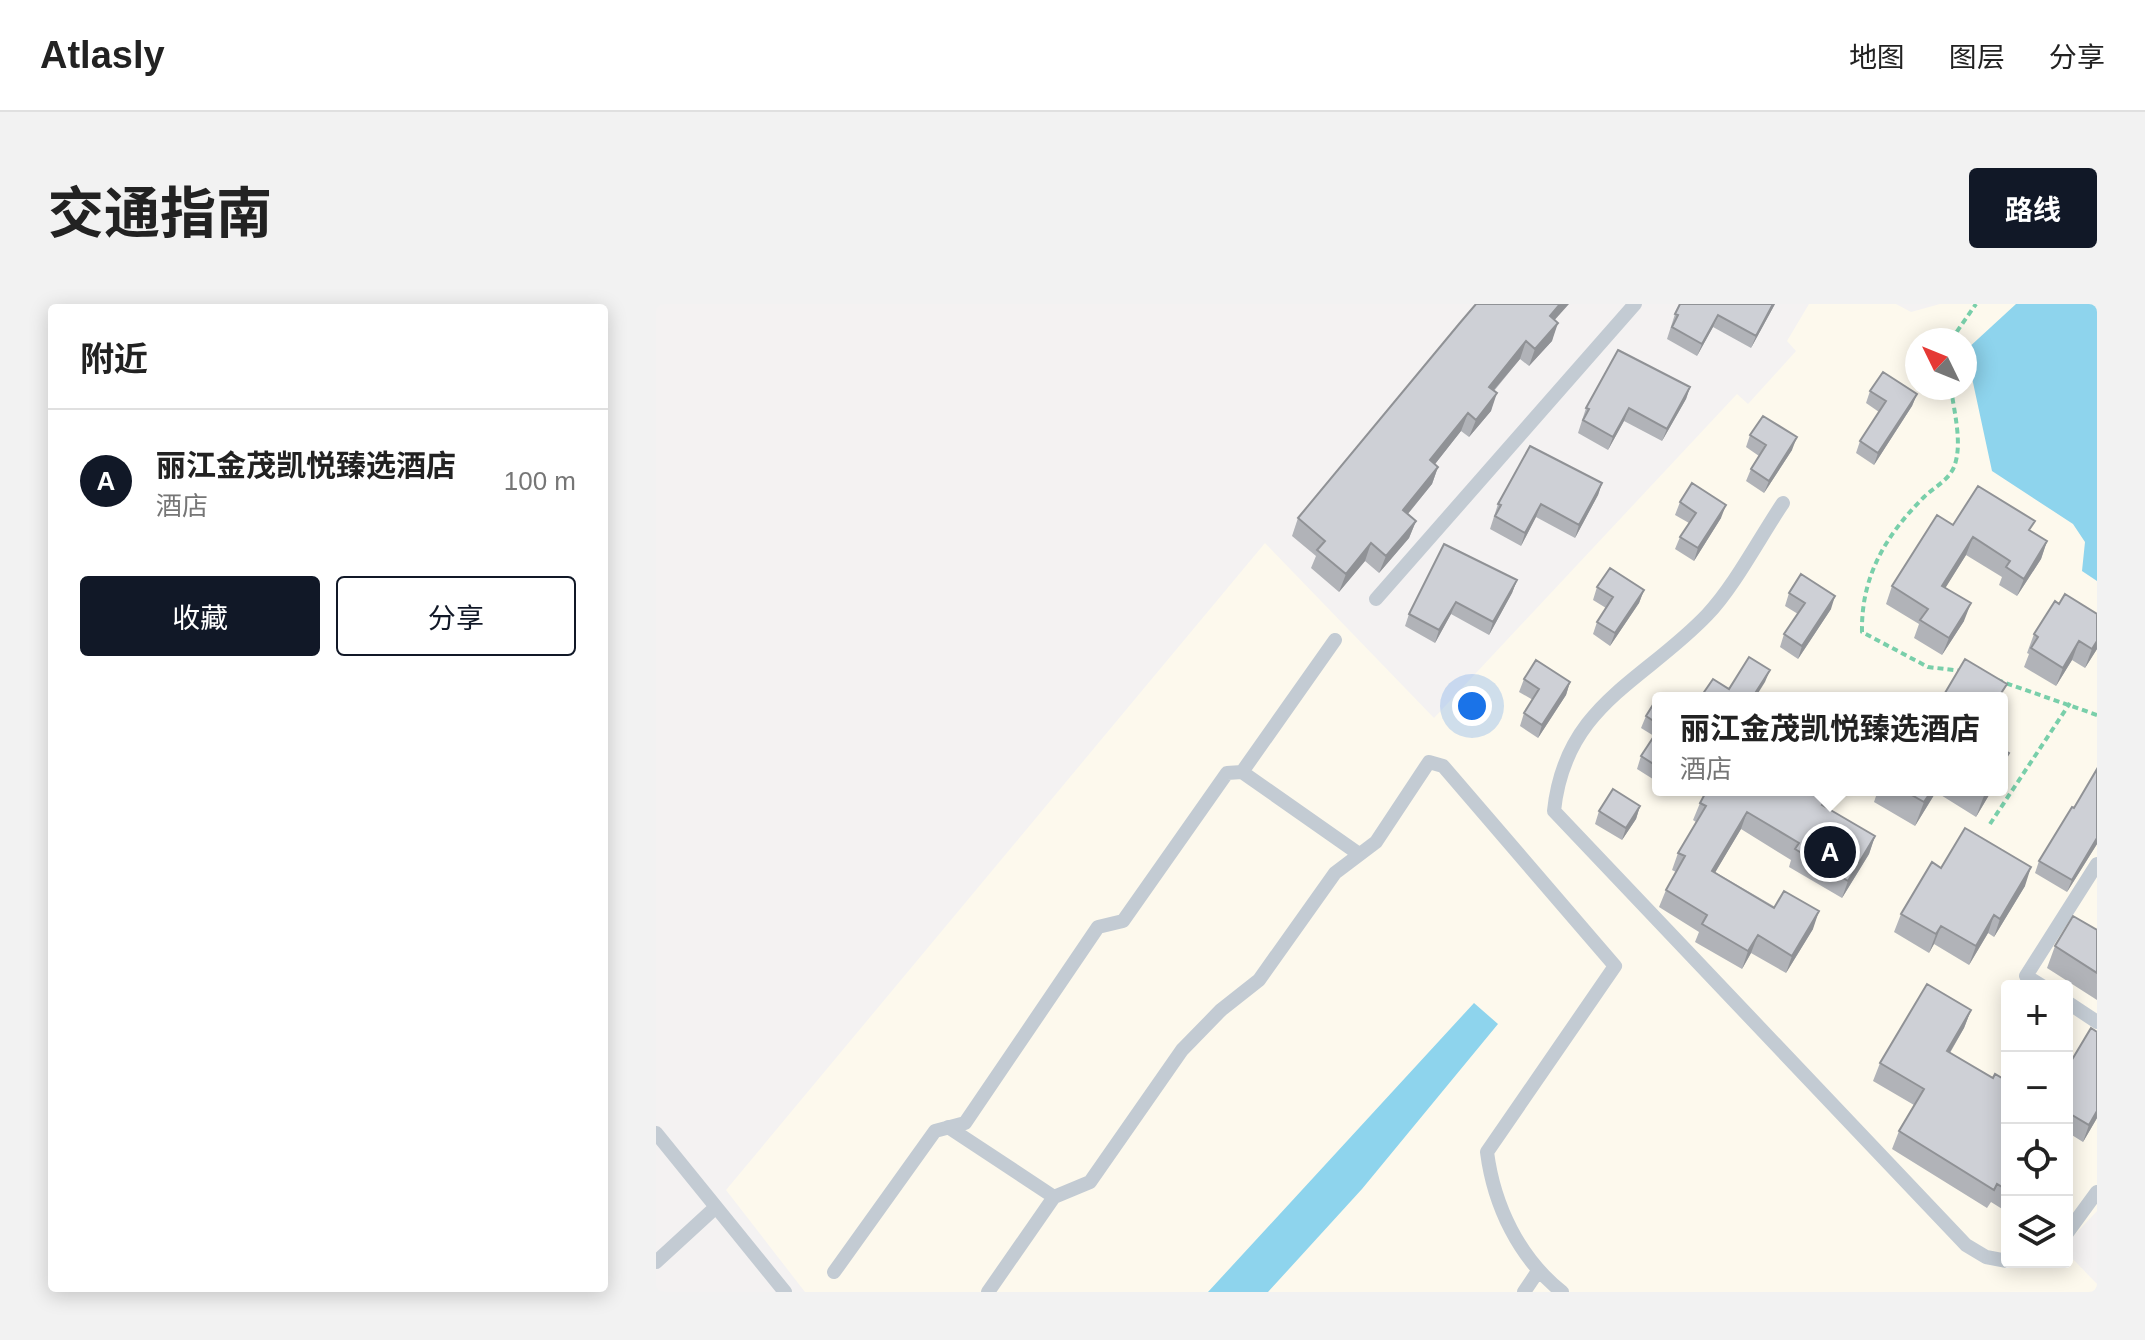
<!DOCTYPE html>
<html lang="zh">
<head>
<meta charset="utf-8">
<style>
  :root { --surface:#fff; --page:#f2f2f2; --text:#222; --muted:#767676; --line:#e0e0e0; --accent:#111827 }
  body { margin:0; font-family:Helvetica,"Noto Sans SC",sans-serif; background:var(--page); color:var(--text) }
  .controls { position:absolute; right:24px; bottom:24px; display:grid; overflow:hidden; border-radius:8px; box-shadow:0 4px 20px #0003 }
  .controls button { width:72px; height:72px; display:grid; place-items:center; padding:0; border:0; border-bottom:2px solid var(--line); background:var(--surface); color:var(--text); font:40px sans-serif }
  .compass { position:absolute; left:1249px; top:24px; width:72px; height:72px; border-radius:50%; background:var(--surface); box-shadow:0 4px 20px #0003; rotate:313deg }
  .you { position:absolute; left:816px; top:402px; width:28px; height:28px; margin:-20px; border:6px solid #fff; border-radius:50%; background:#1a73e8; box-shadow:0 0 0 12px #1a73e833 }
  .badge { display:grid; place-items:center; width:52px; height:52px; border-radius:50%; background:var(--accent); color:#fff; font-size:26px; font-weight:700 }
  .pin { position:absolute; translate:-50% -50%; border:4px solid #fff; box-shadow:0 2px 8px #0006 }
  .popup { position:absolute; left:996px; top:388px; width:356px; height:104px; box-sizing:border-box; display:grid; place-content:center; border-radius:8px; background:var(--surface); filter:drop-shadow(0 2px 6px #0005); font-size:26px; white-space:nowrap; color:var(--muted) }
  .popup b { font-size:30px; color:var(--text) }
  .popup::after { content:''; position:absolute; left:50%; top:100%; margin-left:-16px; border:16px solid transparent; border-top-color:var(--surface) }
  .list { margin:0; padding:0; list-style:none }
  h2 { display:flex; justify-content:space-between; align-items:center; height:104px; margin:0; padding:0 32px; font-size:34px }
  h2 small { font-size:26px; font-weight:400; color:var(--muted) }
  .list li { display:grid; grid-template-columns:52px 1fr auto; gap:24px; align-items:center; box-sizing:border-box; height:144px; padding:0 32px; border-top:2px solid var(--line) }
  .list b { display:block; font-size:30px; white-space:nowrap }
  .list p { margin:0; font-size:26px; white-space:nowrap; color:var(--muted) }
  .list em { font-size:26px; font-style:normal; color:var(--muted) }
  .actions { display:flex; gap:16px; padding:24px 32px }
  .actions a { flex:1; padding:18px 0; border:2px solid var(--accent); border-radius:8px; text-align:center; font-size:28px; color:var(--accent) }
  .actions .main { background:var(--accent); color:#fff }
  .icon { flex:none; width:44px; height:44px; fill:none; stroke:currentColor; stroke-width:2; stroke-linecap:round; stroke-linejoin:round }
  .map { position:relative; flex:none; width:1441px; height:988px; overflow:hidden; border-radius:8px }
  header { display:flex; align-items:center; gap:48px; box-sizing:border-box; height:112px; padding:0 40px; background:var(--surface); border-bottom:2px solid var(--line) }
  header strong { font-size:38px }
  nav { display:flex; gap:44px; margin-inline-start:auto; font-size:28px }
  .intro { display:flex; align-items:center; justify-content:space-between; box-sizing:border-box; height:192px; padding:0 48px }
  h1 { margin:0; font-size:56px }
  .button { padding:20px 36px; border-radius:8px; background:var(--accent); color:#fff; font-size:28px; font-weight:700 }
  main { display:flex; gap:48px; padding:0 48px }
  aside { flex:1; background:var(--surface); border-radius:8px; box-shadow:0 4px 20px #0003 }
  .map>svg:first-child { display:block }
</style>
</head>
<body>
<header>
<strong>Atlasly</strong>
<nav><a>地图</a><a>图层</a><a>分享</a></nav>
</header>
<div class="intro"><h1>交通指南</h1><a class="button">路线</a></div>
<main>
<aside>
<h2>附近<small></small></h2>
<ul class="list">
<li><span class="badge">A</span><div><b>丽江金茂凯悦臻选酒店</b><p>酒店</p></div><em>100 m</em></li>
</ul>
<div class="actions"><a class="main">收藏</a><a>分享</a></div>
</aside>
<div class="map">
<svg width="1441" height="988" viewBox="0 0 1441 988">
  <rect width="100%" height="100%" fill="#f4f2f2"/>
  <!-- commercial -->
  <path fill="#fdf9ed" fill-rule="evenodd" d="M1153 0H1240L1255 8 1284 0H1441V907L1411 939V682H1351V958H1411V949L1441 980V988H149L70 886 609 239 778 414 1081 90 1092 100 1140 47 1131 37ZM1261 36H1309V84H1261ZM1002 394H1346V486H1002Z"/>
  <!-- water -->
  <path fill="#8ed4ed" d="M1360 0H1441V277L1426 267 1429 238 1417 220 1336 167 1310 46Z
    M818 699 842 720 706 885 612 988H552Z"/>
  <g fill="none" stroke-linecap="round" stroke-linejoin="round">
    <!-- path -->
    <path stroke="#79cfaa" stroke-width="4" stroke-dasharray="6 4" stroke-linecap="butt" d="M1295 36 1320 0
      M1295 84C1298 108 1307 140 1298 163 1292 177 1278 183 1268 193 1229 232 1205 273 1206 328L1272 363 1306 367
      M1341 376 1441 411
      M1334 520 1414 399"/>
    <!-- service -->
    <path stroke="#c3cbd3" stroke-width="14" d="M1127 199C1104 233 1078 283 1051 311 987 378 909 401 898 507L1310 941 1330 953 1351 957
      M720 295 979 0
      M586 468 703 550
      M1386 682 1370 672 1441 560
      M1411 698 1441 718
      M292 823 398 893
      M0 829 129 988
      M1411 929 1441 888
      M0 958 60 903
      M178 968 279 827 309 819 442 623 467 617 571 469 586 468 679 336
      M332 988 398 893 434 878 526 746 565 706 603 676 679 569 720 538 773 458 787 462 959 662 831 848C838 902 863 954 906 988
      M868 988 882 967"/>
  </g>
  <!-- wall -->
  <path fill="#b1b3b8" d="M820 0 899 16 896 37 873 62 864 55 838 87 835 107 813 133 805 127 779 160 782 163 776 180 752 210 760 217 753 234 723 269 709 257 683 288 655 264 660 252 636 232 642 214Z
    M1024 0H1119L1095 44 1057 23 1041 52 1011 35 1019 10Z
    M1034 83 1030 95 1006 137 968 117 952 146 922 129 930 104Z
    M1214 87 1261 90 1256 102 1218 161 1200 149 1204 137 1223 108 1210 99Z
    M1094 131 1136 146 1108 189 1090 177 1095 165 1103 152 1090 143Z
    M946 179 942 191 919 234 880 213 865 242 834 225 842 200Z
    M1024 198 1065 214 1038 257 1019 245 1024 233 1033 219 1019 211Z
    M1297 221 1375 227 1391 237 1385 255 1361 292 1343 281 1346 273 1310 251 1289 284 1308 317 1286 351 1258 334 1263 320 1230 300 1236 282Z
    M861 276 856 289 833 331 795 310 779 339 749 322 753 310Z
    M941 283 988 286 983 299 954 342 937 330 941 318 950 304 937 296Z
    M1133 289 1175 305 1142 355 1124 343 1128 330 1142 310 1129 302Z
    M1399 297 1441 345 1429 364 1416 356 1400 382 1368 363 1373 350 1371 349 1378 330Z
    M868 375 914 378 910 391 882 434 864 422 868 409 877 396 863 388Z
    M1002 394V474L1000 477 981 465 985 452 998 432 985 424 990 412Z
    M1441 465V540L1411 588 1379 569 1383 557 1418 504Z
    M1222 486H1336L1320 513 1280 488 1259 522 1218 498Z
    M1044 499 1168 502 1219 532 1213 550 1186 594 1133 563 1135 556 1085 525 1059 568 1157 625 1130 669 1095 649 1086 665 1039 638 1043 628 1003 603 1010 586 1020 568 1016 566 1022 549 1040 518 1037 516Z
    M984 502 980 515 966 536 939 520 943 507Z
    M1285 564 1369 582 1338 633 1332 629 1313 661 1278 640 1273 649 1238 628 1245 610Z
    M1441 626V696L1391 664 1399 642Z
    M1315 706 1308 724 1294 749 1337 774 1351 777V908L1335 898 1331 904 1236 845 1243 827 1258 801 1217 777 1224 759Z
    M1411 764 1441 814 1427 838 1411 828Z"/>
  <!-- shaded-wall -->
  <path fill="#909296" d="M904 0H913L887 29 894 12Z
    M1117 0H1119L1095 44 1100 32Z
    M1062 11 1057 23 1041 52 1046 40Z
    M902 19 896 37 873 62 879 45Z
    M870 37 864 55 826 100 833 83Z
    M1034 83 1030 95 1006 137 1011 125Z
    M841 89 835 107 813 133 820 116Z
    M1261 90 1256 102 1218 161 1222 149Z
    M973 104 968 117 952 146 957 133Z
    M812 109 805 127 768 174 774 156Z
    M1141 133 1136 146 1108 189 1113 177Z
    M782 163 776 180 741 223 747 206Z
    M946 179 942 191 919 234 923 221Z
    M885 200 880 213 865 242 869 229Z
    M1070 201 1065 214 1038 257 1042 244Z
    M760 217 753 234 723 269 730 252Z
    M1317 233 1310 251 1280 299 1286 282Z
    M1391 237 1385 255 1361 292 1368 275Z
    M715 239 709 257 683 288 690 270Z
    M861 276 856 289 833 331 837 318Z
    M988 286 983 299 954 342 959 329Z
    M1179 292 1175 305 1142 355 1146 342Z
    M800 298 795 310 779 339 783 326Z
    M1315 299 1308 317 1286 351 1293 334Z
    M1423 337 1416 356 1400 382 1407 364Z
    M1441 337V345L1429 364 1436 345Z
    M1114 366 1109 378 1099 394H1096Z
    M914 378 910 391 882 434 886 421Z
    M1276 486H1281L1259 522 1268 498Z
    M1331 486H1336L1320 513 1329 489Z
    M984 502 980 515 966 536 970 524Z
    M1091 508 1085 525 1050 584 1056 567Z
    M1219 532 1213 550 1186 594 1192 577Z
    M1441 534V540L1411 588 1416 576Z
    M1375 563 1369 582 1338 633 1344 615Z
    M1163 607 1157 625 1130 669 1136 652Z
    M1338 611 1332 629 1313 661 1320 642Z
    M1285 622 1278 640 1273 649 1280 630Z
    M1102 631 1095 649 1086 665 1092 647Z
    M1315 706 1308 724 1284 765 1291 747Z
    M1441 807V814L1427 838 1433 821Z"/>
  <!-- building -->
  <path fill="#ced0d6" stroke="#909296" stroke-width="2" d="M820 0H904L894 12 902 19 879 45 870 37 833 83 841 89 820 116 812 109 774 156 782 163 747 206 760 217 730 252 715 239 690 270 661 246 669 237 642 214 803 20Z
    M1024 0H1117L1100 32 1062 11 1046 40 1016 23 1022 11 1019 10Z
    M962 46 1034 83 1011 125 973 104 957 133 927 116 933 105 930 104Z
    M1227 68 1261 90 1222 149 1204 137 1230 97 1214 87Z
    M1107 112 1141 133 1113 177 1095 165 1110 141 1094 131Z
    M874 142 946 179 923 221 885 200 869 229 839 212 845 201 842 200Z
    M1036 179 1070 201 1042 244 1024 233 1040 209 1024 198Z
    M1322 182 1379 217 1373 226 1391 237 1368 275 1350 263 1354 257 1317 233 1286 282 1315 299 1293 334 1264 316 1272 305 1236 282 1281 211 1297 221Z
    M788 240 861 276 837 318 800 298 783 326 753 310Z
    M954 264 988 286 959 329 941 318 957 293 941 283Z
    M1145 270 1179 292 1146 342 1128 330 1149 299 1133 289Z
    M1409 290 1441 310V337L1436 345 1423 337 1407 364 1375 344 1382 333 1378 330 1399 297 1403 300Z
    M1093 353 1114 366 1096 394H1044L1057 375 1073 385Z
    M1309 355 1351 380 1342 394H1286Z
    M880 356 914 378 886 421 868 409 883 385 868 375Z
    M1003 391 1008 394H1002V420L990 412Z
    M1002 426V463L985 452Z
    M1346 445 1353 449 1346 460Z
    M1441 465V534L1416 576 1383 557 1416 503 1418 504Z
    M957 485 984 502 970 524 943 507Z
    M1051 486H1163L1172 491 1166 501 1219 532 1192 577 1139 545 1143 539 1091 508 1056 567 1118 604 1128 587 1163 607 1136 652 1102 631 1092 647 1046 620 1051 611 1010 586 1029 552 1022 549 1050 502 1044 499Z
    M1247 486H1276L1268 498Z
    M1309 524 1375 563 1344 615 1338 611 1320 642 1285 622 1280 630 1245 610 1276 558 1285 564Z
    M1417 612 1441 626V669L1399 642Z
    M1271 680 1315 706 1291 747 1337 774 1339 770 1351 777V886L1341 880 1338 886 1243 827 1268 785 1224 759Z
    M1435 724 1441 728V807L1433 821 1411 808V764Z
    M1411 865 1415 868 1411 875Z"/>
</svg>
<div class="controls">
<button>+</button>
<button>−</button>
<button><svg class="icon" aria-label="locate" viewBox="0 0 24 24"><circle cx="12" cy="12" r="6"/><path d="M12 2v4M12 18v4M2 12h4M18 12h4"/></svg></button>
<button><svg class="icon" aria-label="layers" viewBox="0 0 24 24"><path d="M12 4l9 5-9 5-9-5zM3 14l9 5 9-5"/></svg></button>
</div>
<svg class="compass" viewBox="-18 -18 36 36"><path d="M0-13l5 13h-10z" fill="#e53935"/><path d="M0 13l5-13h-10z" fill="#767676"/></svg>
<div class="you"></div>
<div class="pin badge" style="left:1174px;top:548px">A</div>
<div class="popup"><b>丽江金茂凯悦臻选酒店</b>酒店</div>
</div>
</main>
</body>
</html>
